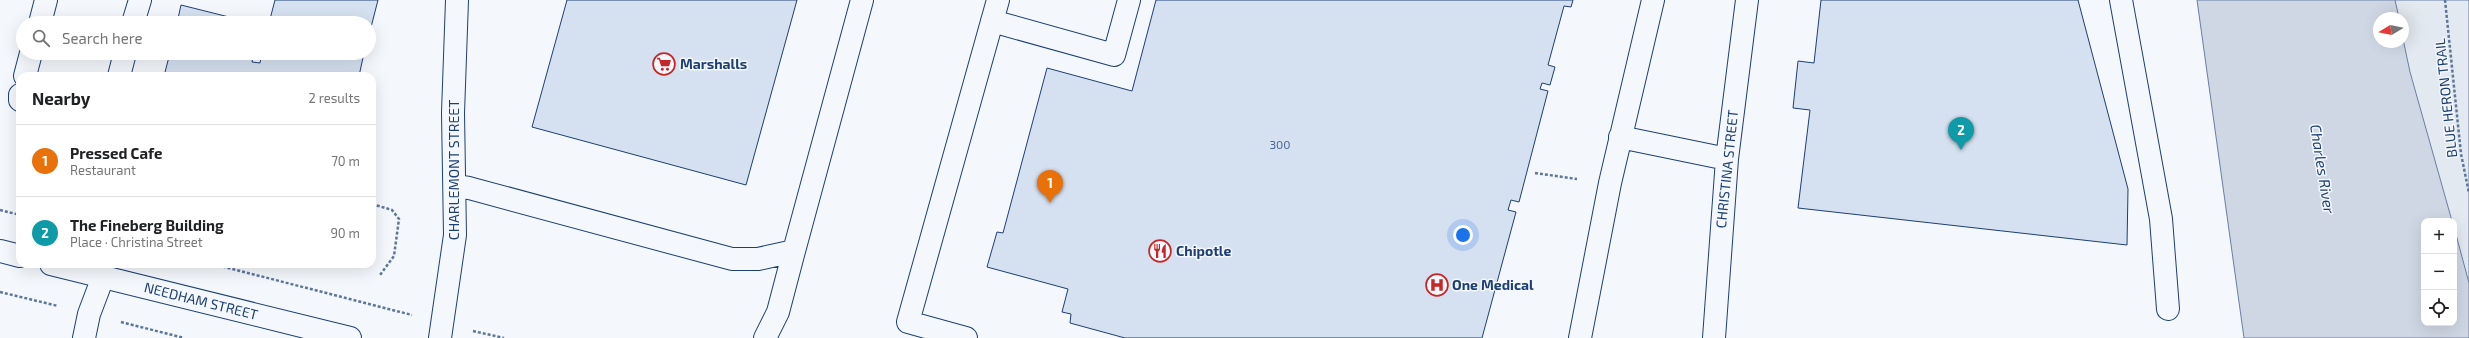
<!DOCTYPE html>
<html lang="en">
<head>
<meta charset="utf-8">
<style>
  :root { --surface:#fff; --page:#f6f6f6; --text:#202124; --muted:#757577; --line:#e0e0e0; --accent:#0b8043 }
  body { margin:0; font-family:"Exo 2",sans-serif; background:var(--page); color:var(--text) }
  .controls { position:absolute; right:12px; bottom:12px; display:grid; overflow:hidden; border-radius:8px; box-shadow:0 4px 16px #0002 }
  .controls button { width:36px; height:36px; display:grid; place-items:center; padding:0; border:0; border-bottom:1px solid var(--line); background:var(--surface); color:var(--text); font:20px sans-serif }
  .compass { position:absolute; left:2373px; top:12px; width:36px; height:36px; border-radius:50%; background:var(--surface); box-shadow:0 4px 16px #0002; rotate:260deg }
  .you { position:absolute; left:1463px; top:235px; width:14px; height:14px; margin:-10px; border:3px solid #fff; border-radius:50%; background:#1a73e8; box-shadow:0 0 0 6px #1a73e833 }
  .badge { display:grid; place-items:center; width:26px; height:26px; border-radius:50%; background:var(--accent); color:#fff; font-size:13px; font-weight:700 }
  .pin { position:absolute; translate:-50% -33px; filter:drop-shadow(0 1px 2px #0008) }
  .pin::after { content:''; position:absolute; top:21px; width:14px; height:12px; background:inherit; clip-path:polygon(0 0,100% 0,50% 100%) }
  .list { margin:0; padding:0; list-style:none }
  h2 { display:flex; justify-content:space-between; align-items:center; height:52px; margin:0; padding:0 16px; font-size:17px }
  h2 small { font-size:13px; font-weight:400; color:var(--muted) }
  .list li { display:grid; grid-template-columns:26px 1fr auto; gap:12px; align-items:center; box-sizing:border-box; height:72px; padding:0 16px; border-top:1px solid var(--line) }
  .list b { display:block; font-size:15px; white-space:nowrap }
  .list p { margin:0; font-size:13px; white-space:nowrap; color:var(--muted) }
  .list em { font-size:13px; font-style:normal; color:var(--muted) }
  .icon { flex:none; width:22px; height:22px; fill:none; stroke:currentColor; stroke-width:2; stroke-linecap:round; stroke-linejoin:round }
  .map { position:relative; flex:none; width:2469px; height:338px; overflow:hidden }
  .search { position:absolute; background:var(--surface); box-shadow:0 4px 16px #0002; left:16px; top:16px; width:360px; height:44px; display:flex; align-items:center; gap:10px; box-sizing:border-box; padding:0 14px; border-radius:22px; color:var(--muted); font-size:15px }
  .panel { position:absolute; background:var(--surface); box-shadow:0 4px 16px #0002; left:16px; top:72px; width:360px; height:196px; border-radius:12px }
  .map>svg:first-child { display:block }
</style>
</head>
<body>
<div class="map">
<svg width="2469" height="338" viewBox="0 0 2469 338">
  <rect width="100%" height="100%" fill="#f4f7fb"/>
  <!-- green -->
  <path fill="#e3e9f0" stroke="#687fa3" d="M2377 0H2469V338L2454 323V221H2424L2403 42V18H2380Z"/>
  <!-- water -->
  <path fill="#cfd7e4" stroke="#687fa3" d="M2197 0H2395L2399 18H2379V42H2403V39L2410 72 2452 221H2424V323H2454V227L2469 283V338H2244Z"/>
  <!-- building -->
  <path fill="#d5e0f0" stroke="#1d3f73" d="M275 0H378L369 35V23H269Z
    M567 0H797L746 185 532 127Z
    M1156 0H1573L1571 7 1564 6 1548 65 1555 67 1550 85 1542 83 1540 89 1548 91 1519 202 1511 200 1508 210 1516 212 1482 338H1125L1070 323 1071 314 1062 312 1068 289 987 267 997 232 1003 233 1047 68 1132 91Z
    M1821 0H2078L2128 189 2127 245 1798 208 1810 110 1793 108 1798 61 1814 63Z
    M181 5 253 23H177Z
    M170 53H254L252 62 260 63 262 53H364L359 76H164Z"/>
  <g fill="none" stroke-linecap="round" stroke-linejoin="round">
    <!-- minor casing -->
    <g stroke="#1d3f73" stroke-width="24">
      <path id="minor" d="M2121 0 2161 219 2168 309
        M992 21 1114 55 1129 0
        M40 23 46 0
        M133 23 140 0
        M25 76 31 53
        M119 76 125 53
        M20 95V100
        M1620 137 1727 159
        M455 186 469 188 732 259H758L794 251 862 0
        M84 338 89 314 103 277
        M440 338 455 235 453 113 457 0
        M765 338 778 312 794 251
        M966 338 908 322 998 0
        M1580 338 1610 183 1653 0
        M1714 338 1727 159 1747 0"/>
    </g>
    <!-- major casing -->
    <g stroke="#1d3f73" stroke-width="24">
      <path id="major" d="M0 251 20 256
        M51 264 350 338"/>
    </g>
    <!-- path -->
    <path stroke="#5e769c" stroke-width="2.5" stroke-dasharray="3 2" stroke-linecap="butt" d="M2445 0 2461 154 2469 193
      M1535 173 1577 179
      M372 204 392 210 399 219 394 256 380 275
      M0 210 20 215
      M213 264 412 315
      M0 292 58 306
      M121 322 184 338
      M473 331 504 338"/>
    <!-- minor -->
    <use href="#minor" stroke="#f4f7fb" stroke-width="22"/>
    <!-- major -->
    <use href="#major" stroke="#f4f7fb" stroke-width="22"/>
  </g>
  <!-- icons -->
  <defs>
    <g id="supermarket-ring" transform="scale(1.15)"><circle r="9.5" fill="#f4f7fb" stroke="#c62828" stroke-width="1.5"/><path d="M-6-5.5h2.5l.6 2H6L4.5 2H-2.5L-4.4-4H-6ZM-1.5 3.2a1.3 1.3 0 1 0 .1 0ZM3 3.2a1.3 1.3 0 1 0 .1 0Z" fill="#c62828"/></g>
    <g id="restaurant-ring" transform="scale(1.15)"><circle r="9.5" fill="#f4f7fb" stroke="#c62828" stroke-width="1.5"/><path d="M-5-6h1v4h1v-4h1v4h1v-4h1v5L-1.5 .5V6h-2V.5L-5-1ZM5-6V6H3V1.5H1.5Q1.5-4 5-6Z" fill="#c62828"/></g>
    <g id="hospital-ring" transform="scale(1.15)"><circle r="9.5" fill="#f4f7fb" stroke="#c62828" stroke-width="1.5"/><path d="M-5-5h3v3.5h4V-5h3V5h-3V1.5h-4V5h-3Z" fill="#c62828"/></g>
  </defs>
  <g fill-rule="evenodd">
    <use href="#supermarket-ring" x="664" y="64"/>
    <use href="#restaurant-ring" x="1160" y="251"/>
    <use href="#hospital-ring" x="1437" y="285"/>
  </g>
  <g text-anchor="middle" stroke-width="3" stroke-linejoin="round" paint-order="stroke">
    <!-- number labels -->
    <g font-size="12" fill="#4b6792">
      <text x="1280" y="149">300</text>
    </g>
    <!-- poi labels -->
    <g font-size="14" font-weight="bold" fill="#1d3f73" stroke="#f4f7fb" text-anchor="start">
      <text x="680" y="69">Marshalls</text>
      <text x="1176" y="256">Chipotle</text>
      <text x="1452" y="290">One Medical</text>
    </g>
    <!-- street labels -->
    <g font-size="14" fill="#1d3f73" stroke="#f4f7fb">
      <text transform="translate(2446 98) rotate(-96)" y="5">BLUE HERON TRAIL</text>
      <text transform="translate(1727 169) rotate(-84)" y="5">CHRISTINA STREET</text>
      <text transform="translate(454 170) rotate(-90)" y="5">CHARLEMONT STREET</text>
      <text transform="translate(201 301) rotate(14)" y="5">NEEDHAM STREET</text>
    </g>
    <!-- water labels -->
    <g font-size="15" font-style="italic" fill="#1d3f73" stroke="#f4f7fb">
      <text transform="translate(2322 169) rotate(81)" y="5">Charles River</text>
    </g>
  </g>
</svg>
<div class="controls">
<button>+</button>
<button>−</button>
<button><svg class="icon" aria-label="locate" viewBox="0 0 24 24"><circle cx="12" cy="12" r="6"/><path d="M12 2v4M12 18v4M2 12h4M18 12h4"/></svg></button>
</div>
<svg class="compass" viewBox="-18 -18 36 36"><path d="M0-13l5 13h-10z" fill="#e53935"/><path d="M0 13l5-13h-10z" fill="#757577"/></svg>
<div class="you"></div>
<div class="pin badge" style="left:1050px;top:203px;background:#e8710a">1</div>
<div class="pin badge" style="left:1961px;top:150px;background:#0f9aa8">2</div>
<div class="search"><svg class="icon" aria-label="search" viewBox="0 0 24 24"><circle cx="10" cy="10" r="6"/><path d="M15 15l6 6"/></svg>Search here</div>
<section class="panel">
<h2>Nearby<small>2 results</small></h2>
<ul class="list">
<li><span class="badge" style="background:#e8710a">1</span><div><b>Pressed Cafe</b><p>Restaurant</p></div><em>70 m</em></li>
<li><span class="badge" style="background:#0f9aa8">2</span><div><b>The Fineberg Building</b><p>Place · Christina Street</p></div><em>90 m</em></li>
</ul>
</section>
</div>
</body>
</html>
